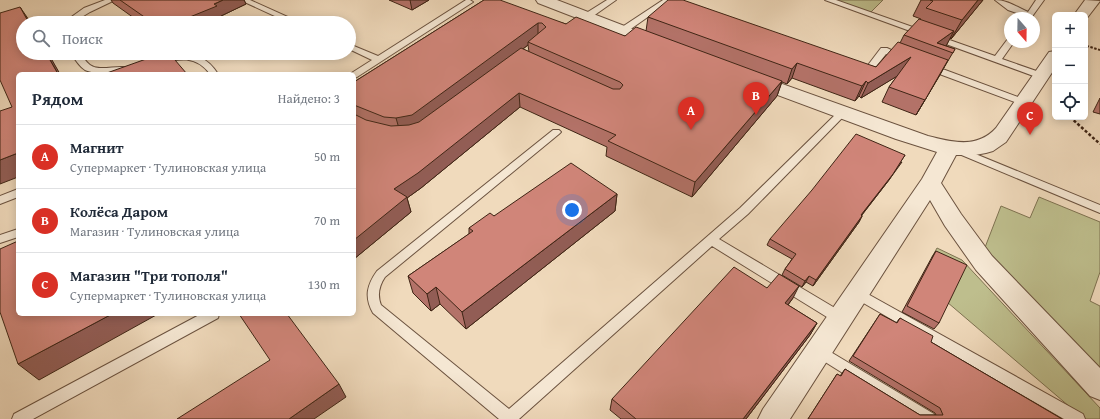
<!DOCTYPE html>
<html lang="ru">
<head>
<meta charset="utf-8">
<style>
  :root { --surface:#fff; --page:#f6f6f7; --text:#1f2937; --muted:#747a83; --line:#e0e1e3; --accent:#d93025 }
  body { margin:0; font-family:"Gentium Book Plus",serif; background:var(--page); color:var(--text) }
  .controls { position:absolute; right:12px; top:12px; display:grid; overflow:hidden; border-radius:6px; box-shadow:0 2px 10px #0003 }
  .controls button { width:36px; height:36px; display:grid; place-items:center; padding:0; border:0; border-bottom:1px solid var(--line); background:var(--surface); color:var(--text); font:20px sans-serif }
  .compass { position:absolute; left:1004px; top:12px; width:36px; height:36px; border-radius:50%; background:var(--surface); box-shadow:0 2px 10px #0003; rotate:160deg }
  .you { position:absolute; left:572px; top:210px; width:14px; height:14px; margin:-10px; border:3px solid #fff; border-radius:50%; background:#1a73e8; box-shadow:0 0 0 6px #1a73e833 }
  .badge { display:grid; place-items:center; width:26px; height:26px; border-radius:50%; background:var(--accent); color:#fff; font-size:13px; font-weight:700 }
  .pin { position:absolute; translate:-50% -33px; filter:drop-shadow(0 1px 2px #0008) }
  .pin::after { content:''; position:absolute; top:21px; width:14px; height:12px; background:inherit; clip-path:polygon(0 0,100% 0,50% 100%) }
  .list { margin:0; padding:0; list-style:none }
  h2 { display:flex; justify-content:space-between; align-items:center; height:52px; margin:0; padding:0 16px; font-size:17px }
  h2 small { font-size:13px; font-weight:400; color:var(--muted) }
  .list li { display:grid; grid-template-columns:26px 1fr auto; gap:12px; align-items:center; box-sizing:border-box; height:64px; padding:0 16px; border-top:1px solid var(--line) }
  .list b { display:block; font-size:15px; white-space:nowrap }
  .list p { margin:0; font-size:13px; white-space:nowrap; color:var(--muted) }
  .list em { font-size:13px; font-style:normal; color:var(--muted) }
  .icon { flex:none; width:22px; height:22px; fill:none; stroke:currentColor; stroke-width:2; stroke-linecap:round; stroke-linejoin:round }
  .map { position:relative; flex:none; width:1100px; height:419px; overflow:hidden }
  .search { position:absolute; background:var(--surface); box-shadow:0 2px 10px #0003; left:16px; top:16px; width:340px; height:44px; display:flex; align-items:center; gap:10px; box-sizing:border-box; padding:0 14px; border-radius:22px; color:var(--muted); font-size:15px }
  .panel { position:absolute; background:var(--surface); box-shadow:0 2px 10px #0003; left:16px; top:72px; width:340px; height:244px; border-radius:6px }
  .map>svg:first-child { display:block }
</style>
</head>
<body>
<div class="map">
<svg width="1100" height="419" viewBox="0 0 1100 419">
  <rect width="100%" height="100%" fill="#f0dabc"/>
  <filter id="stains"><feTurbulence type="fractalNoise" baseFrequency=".005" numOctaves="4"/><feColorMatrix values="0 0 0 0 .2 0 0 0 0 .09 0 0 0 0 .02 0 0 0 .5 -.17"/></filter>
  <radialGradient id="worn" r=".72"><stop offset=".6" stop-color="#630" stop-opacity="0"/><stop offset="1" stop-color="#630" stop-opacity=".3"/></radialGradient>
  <!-- green -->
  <path fill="#bebe8d" stroke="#7e7251" d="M833 0H883L870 13Z
    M1039 197 1100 222V272L1090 301 1100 306V368L984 250 1001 206 1030 218Z
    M937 248 962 260 1100 408V419H1084L947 302 932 257Z"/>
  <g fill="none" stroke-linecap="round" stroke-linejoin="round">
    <!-- service casing -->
    <g stroke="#6b523f" stroke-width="2">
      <path id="service" d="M105 0H115L90 12 72 23H63L84 8Z
        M240 0H250L301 23H290Z
        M466 0H470L473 2 357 77 354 78V74H350L372 60 349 49V44L378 56Z
        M607 0H616L589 19H583V15Z
        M663 0H672L625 33H619V29Z
        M825 0H836L995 56 1007 40H1010V42H1014L1002 59 1045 74 1046 76 1045 78H1039Z
        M995 0C1007 0 1017 7 1028 12L1036 0H1044L1031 18H1023L1025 16 1008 10Z
        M881 48H887L906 57 902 60 886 54 869 75C865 76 860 75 858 71L859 69H865Z
        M71 53H80C83 57 86 62 90 65 101 73 123 62 131 70 125 76 93 74 85 70 80 67 74 58 71 53Z
        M175 55C195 53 207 57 218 74H210C196 55 179 58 159 64L155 61 156 59Z
        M929 64 1026 100 1028 102 1023 105 1020 104 926 69 925 67Z
        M842 110 847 113 845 115 748 214 719 239 845 314 846 318 845 322 840 323 835 322 712 246 519 419H499L373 313C364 297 367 285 377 271L553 130H559L561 132 559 134 385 277C379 286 377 295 381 305L509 409 740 208 839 111Z
        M956 146 1100 205V213L952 151 951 149 952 147Z
        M18 189V197L0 204V196Z
        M18 229V237L0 243V235Z
        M857 288 1083 414 1085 419H1064L853 297 851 293 853 289Z
        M201 314H219L218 318 33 419H12L14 414Z
        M819 345 934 414 936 419H916L814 355 812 351 814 347Z"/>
    </g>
    <!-- minor casing -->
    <g stroke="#6b523f" stroke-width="2">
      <path id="minor" d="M536 0H557L661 40 663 43 661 46 655 48 649 46 538 3Z
        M1085 0 1100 1 1087 18 1085 19V15H1074Z
        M1055 51V68L1006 142 993 151 986 153 975 155H956L941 183 961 214 992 256 1100 368V400L1090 396 976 270 945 226 930 200 790 419H758L763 409 922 179 937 152 896 139 745 83 742 79 745 75 751 74 757 75 928 136C952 142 977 149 996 128L1049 52Z"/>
    </g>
    <!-- path-far1 -->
    <path stroke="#3f2515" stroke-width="2" stroke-dasharray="2.5 1.5" stroke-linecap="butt" d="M1085 50 1087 46 1100 50"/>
    <!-- path -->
    <path stroke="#3f2515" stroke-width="2.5" stroke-dasharray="3 2" stroke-linecap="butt" d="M1070 117 1100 144"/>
    <!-- service -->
    <use href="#service" fill="#f5e7d3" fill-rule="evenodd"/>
    <!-- minor -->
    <use href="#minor" fill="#f5e7d3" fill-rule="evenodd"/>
  </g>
  <!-- wall -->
  <path fill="#b37268" stroke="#3f2515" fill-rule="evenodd" d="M111 0H244L246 4 221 16 222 18 211 23H141L113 3Z
    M389 0H429L412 10Z
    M484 0 566 24 625 36 646 31 648 17 876 67 900 43 904 35 921 19 913 16 921 0H983L951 39 950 38 946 46 955 49 916 115 882 102 889 87 897 76 861 98 859 96 855 101 792 78 787 84 782 82 777 96 692 197 606 156 607 147 520 107 421 188 407 198 411 212 354 259V82ZM528 45 529 52 523 49Z
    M1100 98V114L1093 112Z
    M902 162 889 180 862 215V216L859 222 813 286 806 282 802 287 782 275 785 269 792 259 767 245 770 239Z
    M617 194 615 211 466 329 440 304 431 311 413 293 408 276 469 234V228L494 216Z
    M936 251 939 323 934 329 902 312 932 257Z
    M767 288 793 298 788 305 817 323 810 335 746 419H621L610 410 612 399Z
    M880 314 896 323 900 318 931 342 1062 419H808L837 374 840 376 845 369 920 415H936L935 413 849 361Z"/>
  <!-- shaded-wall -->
  <path fill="#925d55" stroke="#3f2515" d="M223 0H244L246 4 221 16 222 18 211 23H175Z
    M410 0H429L412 10Z
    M978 0H983L951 39 962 20Z
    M20 7 31 23H29Z
    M538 23V38L528 42V45L415 130 400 132 396 118Z
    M954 31 946 46 937 43Z
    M46 53H48L60 74H58Z
    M911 57 904 72 861 98 868 83Z
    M948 60 940 75 916 115 925 100Z
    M797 63 792 78 787 84 792 69Z
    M782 81 777 96 692 197 695 182Z
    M866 81 859 96 855 101 862 86Z
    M519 93 520 107 421 188 407 198 411 212 354 259V240L394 189Z
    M18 153V177L0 184V160Z
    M905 155 889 180 857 221 861 215Z
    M617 194 615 211 466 329 462 312Z
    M862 216 859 222 813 286 816 280Z
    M809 276 806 282 802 287 805 281Z
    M799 286 793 298 780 315 785 303Z
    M436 287 440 304 431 311 427 294Z
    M112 314H158L39 380 18 364Z
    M817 323 810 335 746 419H743Z
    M339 384 346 397 314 419H289Z"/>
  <!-- building -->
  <path fill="#d08579" stroke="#3f2515" d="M120 0H223L214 4 217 6 175 23H153Z
    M484 0H500L566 24 576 17 625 36 636 27 782 81 695 182 608 141 616 135 519 93 418 173 394 189 407 197 354 240V114L366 120 391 126 409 125 419 122 521 48 613 89H620L623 85 620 82 528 42 546 27 542 23H538L412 115 396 118 384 117 354 105V82Z
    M668 0H683L876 67 898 42 948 60 925 100 889 87 911 57 868 83 866 81 862 86 797 63 792 69 648 17Z
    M930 0H978L962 20 926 8 933 1Z
    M20 7 29 23H23V53H46L58 74H18V153L0 160V111L12 107 0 80V13Z
    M919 19 954 31 937 43 955 49 953 53 904 35Z
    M163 53H169L187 74H104Z
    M856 134 905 155 893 174 861 215 862 216 816 280 809 276 805 281 785 269 796 254 770 239 812 190Z
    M571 163 617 194 462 312 436 287 427 294 408 276 473 231 469 228 490 213 494 216Z
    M18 241V314H112L18 364 0 312V249Z
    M936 251 967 265 939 323 907 306Z
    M734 267 767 288 779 274 799 286 785 303 817 323 743 419H636L612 399Z
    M239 314H287L339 384 289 419H177L270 360Z
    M880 314 897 323 900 318 933 336 931 342 1062 419H808L837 374 841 376 845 369 920 415H943L940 408 853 356Z"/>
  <rect width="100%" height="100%" filter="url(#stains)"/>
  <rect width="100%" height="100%" fill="url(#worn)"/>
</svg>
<div class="controls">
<button>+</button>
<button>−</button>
<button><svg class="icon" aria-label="locate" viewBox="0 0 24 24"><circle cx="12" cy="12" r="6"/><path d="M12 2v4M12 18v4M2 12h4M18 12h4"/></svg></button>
</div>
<svg class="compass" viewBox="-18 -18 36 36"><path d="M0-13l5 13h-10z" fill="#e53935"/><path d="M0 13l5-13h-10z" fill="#747a83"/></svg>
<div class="you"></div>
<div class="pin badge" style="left:691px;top:130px">A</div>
<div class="pin badge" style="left:756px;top:115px">B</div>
<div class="pin badge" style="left:1030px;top:135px">C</div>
<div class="search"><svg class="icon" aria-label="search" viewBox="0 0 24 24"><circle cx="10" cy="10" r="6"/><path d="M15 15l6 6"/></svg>Поиск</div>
<section class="panel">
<h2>Рядом<small>Найдено: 3</small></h2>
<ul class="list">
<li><span class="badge">A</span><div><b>Магнит</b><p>Супермаркет · Тулиновская улица</p></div><em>50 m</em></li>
<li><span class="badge">B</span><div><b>Колёса Даром</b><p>Магазин · Тулиновская улица</p></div><em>70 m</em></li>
<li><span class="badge">C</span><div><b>Магазин &quot;Три тополя&quot;</b><p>Супермаркет · Тулиновская улица</p></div><em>130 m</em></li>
</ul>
</section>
</div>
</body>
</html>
